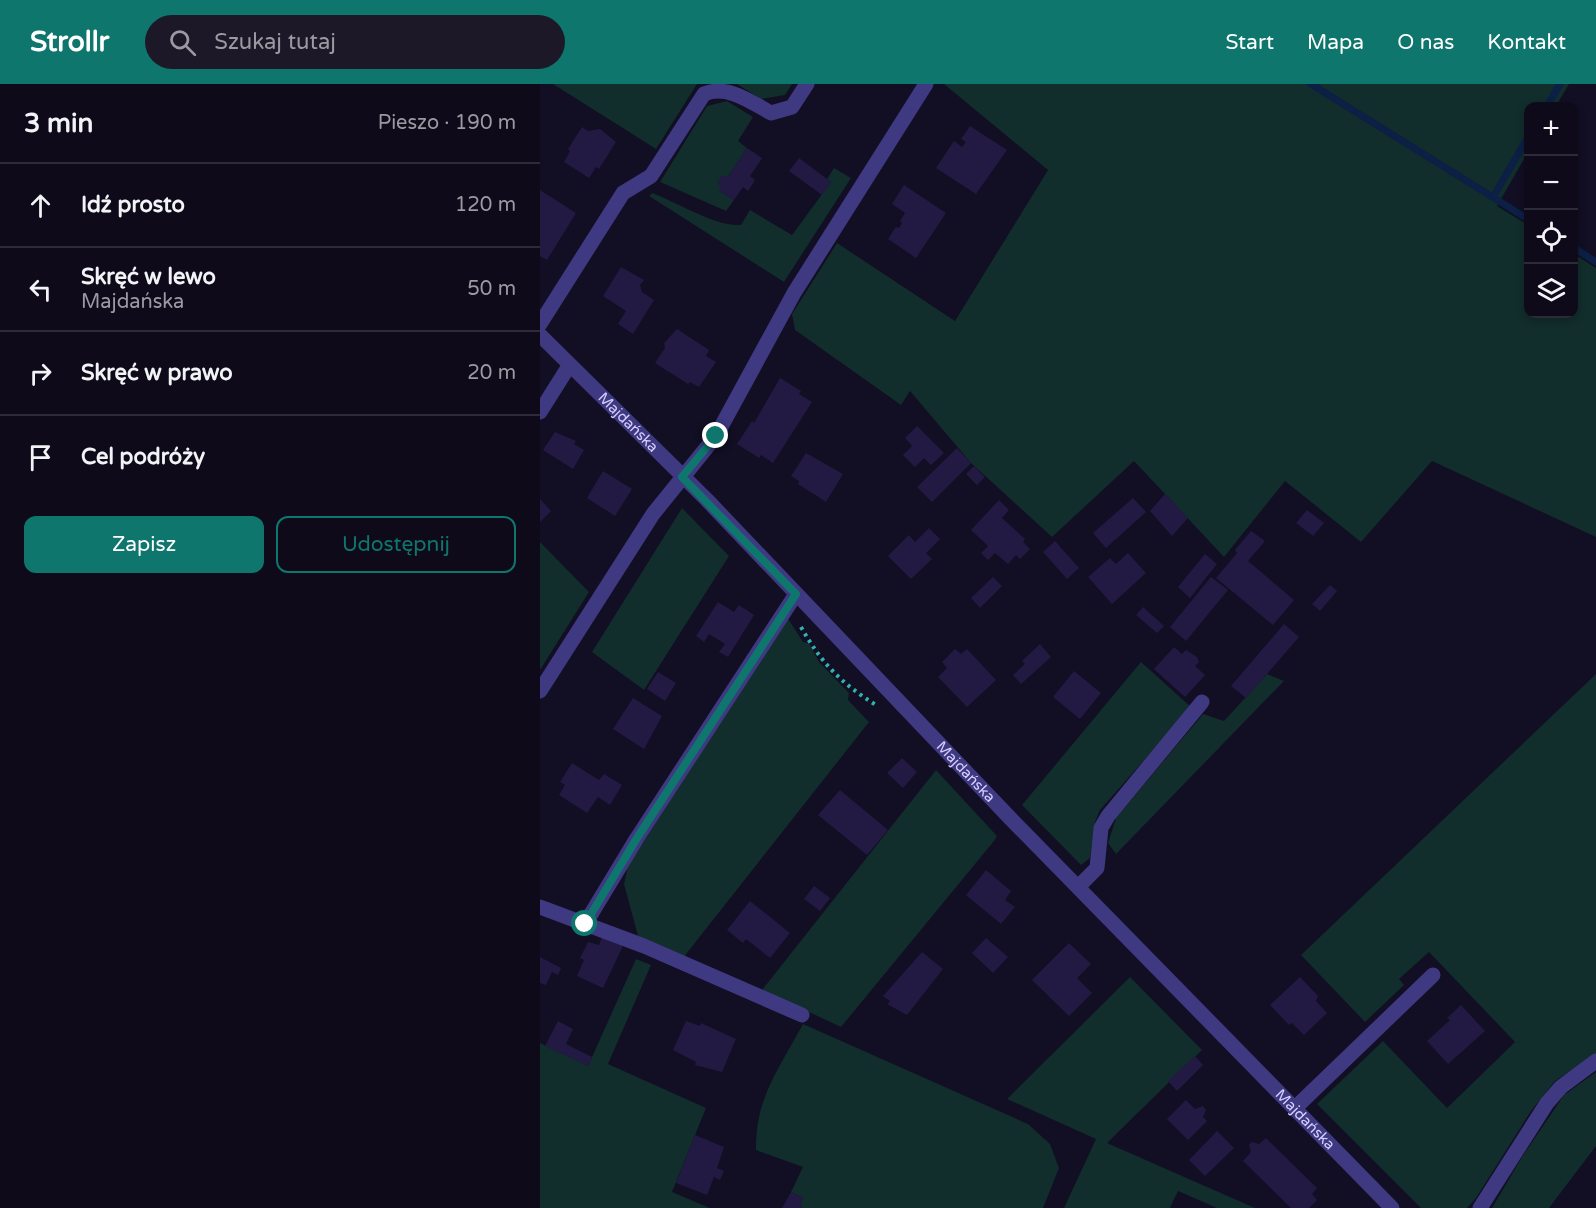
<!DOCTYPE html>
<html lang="pl">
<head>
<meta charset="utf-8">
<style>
  :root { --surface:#0e0a1a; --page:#1c1827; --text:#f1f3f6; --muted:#9b9aa2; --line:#2e2b39; --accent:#0f766e }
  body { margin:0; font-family:"Varela Round",sans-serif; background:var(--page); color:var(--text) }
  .controls { position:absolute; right:18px; top:18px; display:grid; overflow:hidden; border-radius:12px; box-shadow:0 3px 9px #0003 }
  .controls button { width:54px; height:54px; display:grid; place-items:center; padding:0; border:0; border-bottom:2px solid var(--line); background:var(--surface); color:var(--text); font:30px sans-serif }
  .stop { position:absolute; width:18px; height:18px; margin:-14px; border:4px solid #0f766e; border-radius:50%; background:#fff }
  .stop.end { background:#0f766e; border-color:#fff; box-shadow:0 2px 6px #0008 }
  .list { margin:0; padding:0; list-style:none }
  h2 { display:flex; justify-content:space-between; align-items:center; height:78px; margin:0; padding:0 24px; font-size:26px }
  h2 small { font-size:20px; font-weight:400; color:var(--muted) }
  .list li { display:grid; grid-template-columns:39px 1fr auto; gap:18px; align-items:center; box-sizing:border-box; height:84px; padding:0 24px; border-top:2px solid var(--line) }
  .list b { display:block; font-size:22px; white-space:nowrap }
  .list p { margin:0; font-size:20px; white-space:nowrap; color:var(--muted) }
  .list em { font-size:20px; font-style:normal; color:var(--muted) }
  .actions { display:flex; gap:12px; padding:18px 24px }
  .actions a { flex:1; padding:14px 0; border:2px solid var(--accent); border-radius:12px; text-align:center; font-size:21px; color:var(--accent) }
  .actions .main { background:var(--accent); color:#fff }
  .icon { flex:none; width:33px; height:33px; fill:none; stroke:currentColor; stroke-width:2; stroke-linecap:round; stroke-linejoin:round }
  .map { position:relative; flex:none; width:1056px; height:1124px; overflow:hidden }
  header { display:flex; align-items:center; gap:36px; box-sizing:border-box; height:84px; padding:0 30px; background:var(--accent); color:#fff }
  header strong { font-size:28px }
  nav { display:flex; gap:33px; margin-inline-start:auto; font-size:21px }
  .search { width:420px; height:54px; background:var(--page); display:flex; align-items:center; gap:15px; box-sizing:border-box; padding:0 21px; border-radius:33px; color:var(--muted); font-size:22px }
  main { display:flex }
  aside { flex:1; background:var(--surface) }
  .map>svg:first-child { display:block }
</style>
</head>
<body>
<header>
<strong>Strollr</strong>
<div class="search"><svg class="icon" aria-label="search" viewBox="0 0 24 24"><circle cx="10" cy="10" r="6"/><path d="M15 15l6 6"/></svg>Szukaj tutaj</div>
<nav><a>Start</a><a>Mapa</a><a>O nas</a><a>Kontakt</a></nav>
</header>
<main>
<aside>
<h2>3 min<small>Pieszo · 190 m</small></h2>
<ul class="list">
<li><svg class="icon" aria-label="ahead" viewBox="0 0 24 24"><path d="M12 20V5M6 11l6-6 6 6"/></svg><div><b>Idź prosto</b></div><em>120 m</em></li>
<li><svg class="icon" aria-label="left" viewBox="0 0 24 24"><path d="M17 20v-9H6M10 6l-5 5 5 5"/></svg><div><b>Skręć w lewo</b><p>Majdańska</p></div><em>50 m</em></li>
<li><svg class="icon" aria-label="right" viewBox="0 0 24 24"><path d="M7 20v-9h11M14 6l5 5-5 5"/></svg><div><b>Skręć w prawo</b></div><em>20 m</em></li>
<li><svg class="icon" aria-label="arrive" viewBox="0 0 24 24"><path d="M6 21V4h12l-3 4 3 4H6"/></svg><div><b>Cel podróży</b></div></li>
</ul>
<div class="actions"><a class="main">Zapisz</a><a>Udostępnij</a></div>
</aside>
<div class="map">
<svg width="1056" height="1124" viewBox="0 0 1056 1124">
  <rect width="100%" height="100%" fill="#120e23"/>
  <!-- green -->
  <path fill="#112d2c" d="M13 0H157L116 65Z
    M197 0H252L245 11 221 15Z
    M404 0H1029L1016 22H988V68L957 122 988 141V230H1034V170L1056 184V453L892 377 821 458 745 397 684 473 594 377 512 453 431 379 370 307 361 321 255 246 252 230 297 159 415 237 508 86Z
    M187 17 213 33 198 57 207 64 187 94 178 99 182 102 180 107 194 116 186 127 120 98 167 22Z
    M294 84 311 94 244 198 109 112 112 109C137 118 176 143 201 141L210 126 252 151 291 98 287 95Z
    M142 424 189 472 104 606 52 568Z
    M0 458 49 508 0 586Z
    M247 533 263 558 269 559 279 578 309 609 308 616 329 638 143 874 98 852 84 800 88 782Z
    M601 578 651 623 560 726 555 738 550 774 541 781 482 721Z
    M727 590 744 597 576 770 568 759 576 734 663 630 684 637Z
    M1056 590V970L1015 997 991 1027 936 1114 927 1124H881L777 1020 843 957 907 1024 975 958 889 868 859 895 864 901 825 938 761 871Z
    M396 686 457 752 454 757 301 943 222 906Z
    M96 875 111 881 68 980 166 1024 132 1108 170 1124H0V959L48 982Z
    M590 893 662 966 567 1059 715 1124H677L638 1107 630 1124H524L556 1055 467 1015Z
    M263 940 488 1040 510 1060 519 1084 503 1124H262L260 1120 263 1114 251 1108 263 1083 216 1066C215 1014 239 985 263 940Z
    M1056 988V1062L1009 1124H952L982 1073 1024 1011Z"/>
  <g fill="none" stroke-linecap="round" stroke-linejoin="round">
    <!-- stream -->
    <path stroke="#0c1f44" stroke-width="7" d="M771 0 988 135
      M1007 22 1020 0
      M953 113 988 53
      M1034 164 1056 178"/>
  </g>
  <!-- building -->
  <path fill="#231a43" d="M430 42 467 66 436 110 396 84 414 57 422 63 426 58 421 55Z
    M42 43 48 47 60 45 76 58 59 85 56 83 49 94 24 78 30 67 28 65Z
    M207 64 222 74 210 92 215 96 208 107 203 103 194 116 179 107 182 102 177 99 182 91 187 94Z
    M259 74 291 98 282 111 249 87Z
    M364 101 406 129 376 174 348 155 356 143 359 144 362 139 360 137 365 129 352 120Z
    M0 106 36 129 7 176 0 172Z
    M81 183 104 196 100 201 102 208 114 216 93 250 78 240 86 227 63 212Z
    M137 245 169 266 166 272 176 278 159 303 150 298 148 300 115 279 125 264 124 259Z
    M240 294 261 307 259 310 272 318 233 379 221 371 219 374 197 360 212 337 214 339Z
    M377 342 404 369 391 381 384 374 375 383 363 371 372 362 365 354Z
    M15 348 36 357 34 360 44 366 33 385 3 366Z
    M417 364 431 379 392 418 377 403Z
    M266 369 303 390 286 418 258 400 259 397 251 392Z
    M434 382 445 393 437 401 426 390Z
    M63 387 92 405 75 432 47 414Z
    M625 410 648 434 632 452 610 427Z
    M593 414 606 428 566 464 553 449Z
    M0 415 11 427 0 438Z
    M459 416 469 426 462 434 485 455 483 458 490 465 480 475 476 471 468 480 455 469 448 476 441 469 448 462 431 446Z
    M767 426 784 439 773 452 756 439Z
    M389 444 400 455 386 469 392 475 371 495 348 472 369 451 375 458Z
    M711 447 725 457 708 477 754 516 733 541 676 494 697 469 695 466Z
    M515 457 539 484 527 495 503 468Z
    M588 469 606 489 572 520 548 493 570 474 576 480Z
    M665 470 677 480 650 514 638 503Z
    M453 493 462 502 440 524 431 514Z
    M671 493 688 506 646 557 630 543Z
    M790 501 797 507 780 527 772 520Z
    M178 518 194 528 199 521 214 531 188 573 179 568 185 560 169 550 164 558 156 552Z
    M603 523 624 542 617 549 596 531Z
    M744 540 759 553 706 614 691 602Z
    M500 560 511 573 481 600 473 591 485 580 482 577Z
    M634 563 642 570 646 566 657 573 659 578 655 582 665 591 645 613 614 585Z
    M415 565 421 570 427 565 456 596 427 623 398 593 407 584 402 578Z
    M534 587 561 609 540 635 513 613Z
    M118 588 136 599 125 617 107 605Z
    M93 614 122 632 104 665 73 645Z
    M362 674 377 688 363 704 347 689Z
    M32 679 59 696 64 690 82 701 70 721 58 713 47 729 19 711 25 701 20 698Z
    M300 706 348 746 327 771 278 731Z
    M446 786 471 807 465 816 475 823 461 840 426 811Z
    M274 802 290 814 280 827 264 815Z
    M210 817 250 849 230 874 206 855 203 859 187 846Z
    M62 853 83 862 63 904 37 892 44 876 40 874 48 858 59 861Z
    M446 854 468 873 453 889 432 869Z
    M529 859 551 880 537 894 552 909 529 932 492 896Z
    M382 868 403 885 367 931 347 920 350 917 343 912Z
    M0 873 21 884 18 891 12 888 6 901 0 899Z
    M760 893 778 912 776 917 787 929 764 951 752 939 749 941 730 921Z
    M921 921 945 947 908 980 887 957 910 936 907 934Z
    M18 937 33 945 26 960 52 973 48 982 5 962Z
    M146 937 160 942 161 939 196 955 182 988 155 981 156 978 133 966Z
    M655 972 663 981 637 1007 628 997Z
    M646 1016 655 1025 663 1022 666 1026 663 1033 667 1037 648 1056 627 1035Z
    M677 1047 694 1064 665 1092 649 1076Z
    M155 1051 184 1063 177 1084 184 1087 180 1096 174 1093 167 1111 136 1099Z
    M726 1054 777 1104 772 1110 777 1116 769 1124H751L703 1077 711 1068 709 1061 712 1058 719 1060Z
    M251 1108 263 1114 260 1120 262 1124H242Z"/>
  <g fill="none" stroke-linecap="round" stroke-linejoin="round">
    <!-- path -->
    <path stroke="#2fb3af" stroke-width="4" stroke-dasharray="3 4.5" stroke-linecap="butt" d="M261 543C282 580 301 599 336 621"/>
    <!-- minor -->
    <g stroke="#3e3981" stroke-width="15">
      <path d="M0 240 83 109 111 92 164 10C187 0 211 18 231 29L252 23 267 0"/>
      <path id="s1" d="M0 251 167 416 470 734 852 1124"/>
      <path d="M0 328 29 282"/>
      <path d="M0 607 113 430 176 352 254 209 386 0"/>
      <path d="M538 803 557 784 561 744 568 732 662 618"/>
      <path d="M0 823 104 862 262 931"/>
      <path d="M45 840 97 754 256 510"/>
      <path d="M755 1024 893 891"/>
      <path d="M940 1124 1007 1019 1021 1003 1056 977"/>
    </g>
  </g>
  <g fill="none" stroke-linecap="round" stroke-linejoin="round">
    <!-- route -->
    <path stroke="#0f766e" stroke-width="8" d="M45 840 97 754 256 510 142 393 176 352"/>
  </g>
  <g text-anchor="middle" stroke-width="5" stroke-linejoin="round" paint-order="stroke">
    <!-- street labels -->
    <g font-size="15" fill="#d6d0ff" stroke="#120e23">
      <text dy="5" stroke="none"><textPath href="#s1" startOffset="124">Majdańska</textPath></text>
      <text dy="5" stroke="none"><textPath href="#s1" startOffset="610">Majdańska</textPath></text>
      <text dy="5" stroke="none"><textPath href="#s1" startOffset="1096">Majdańska</textPath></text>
    </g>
  </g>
</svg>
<div class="controls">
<button>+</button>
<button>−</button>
<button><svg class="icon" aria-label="locate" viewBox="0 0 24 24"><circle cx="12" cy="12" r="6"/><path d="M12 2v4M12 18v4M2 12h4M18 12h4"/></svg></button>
<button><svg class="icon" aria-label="layers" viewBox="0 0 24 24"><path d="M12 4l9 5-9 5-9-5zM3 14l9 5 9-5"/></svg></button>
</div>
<div class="stop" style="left:45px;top:840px"></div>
<div class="stop end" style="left:176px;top:352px"></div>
</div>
</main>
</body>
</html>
